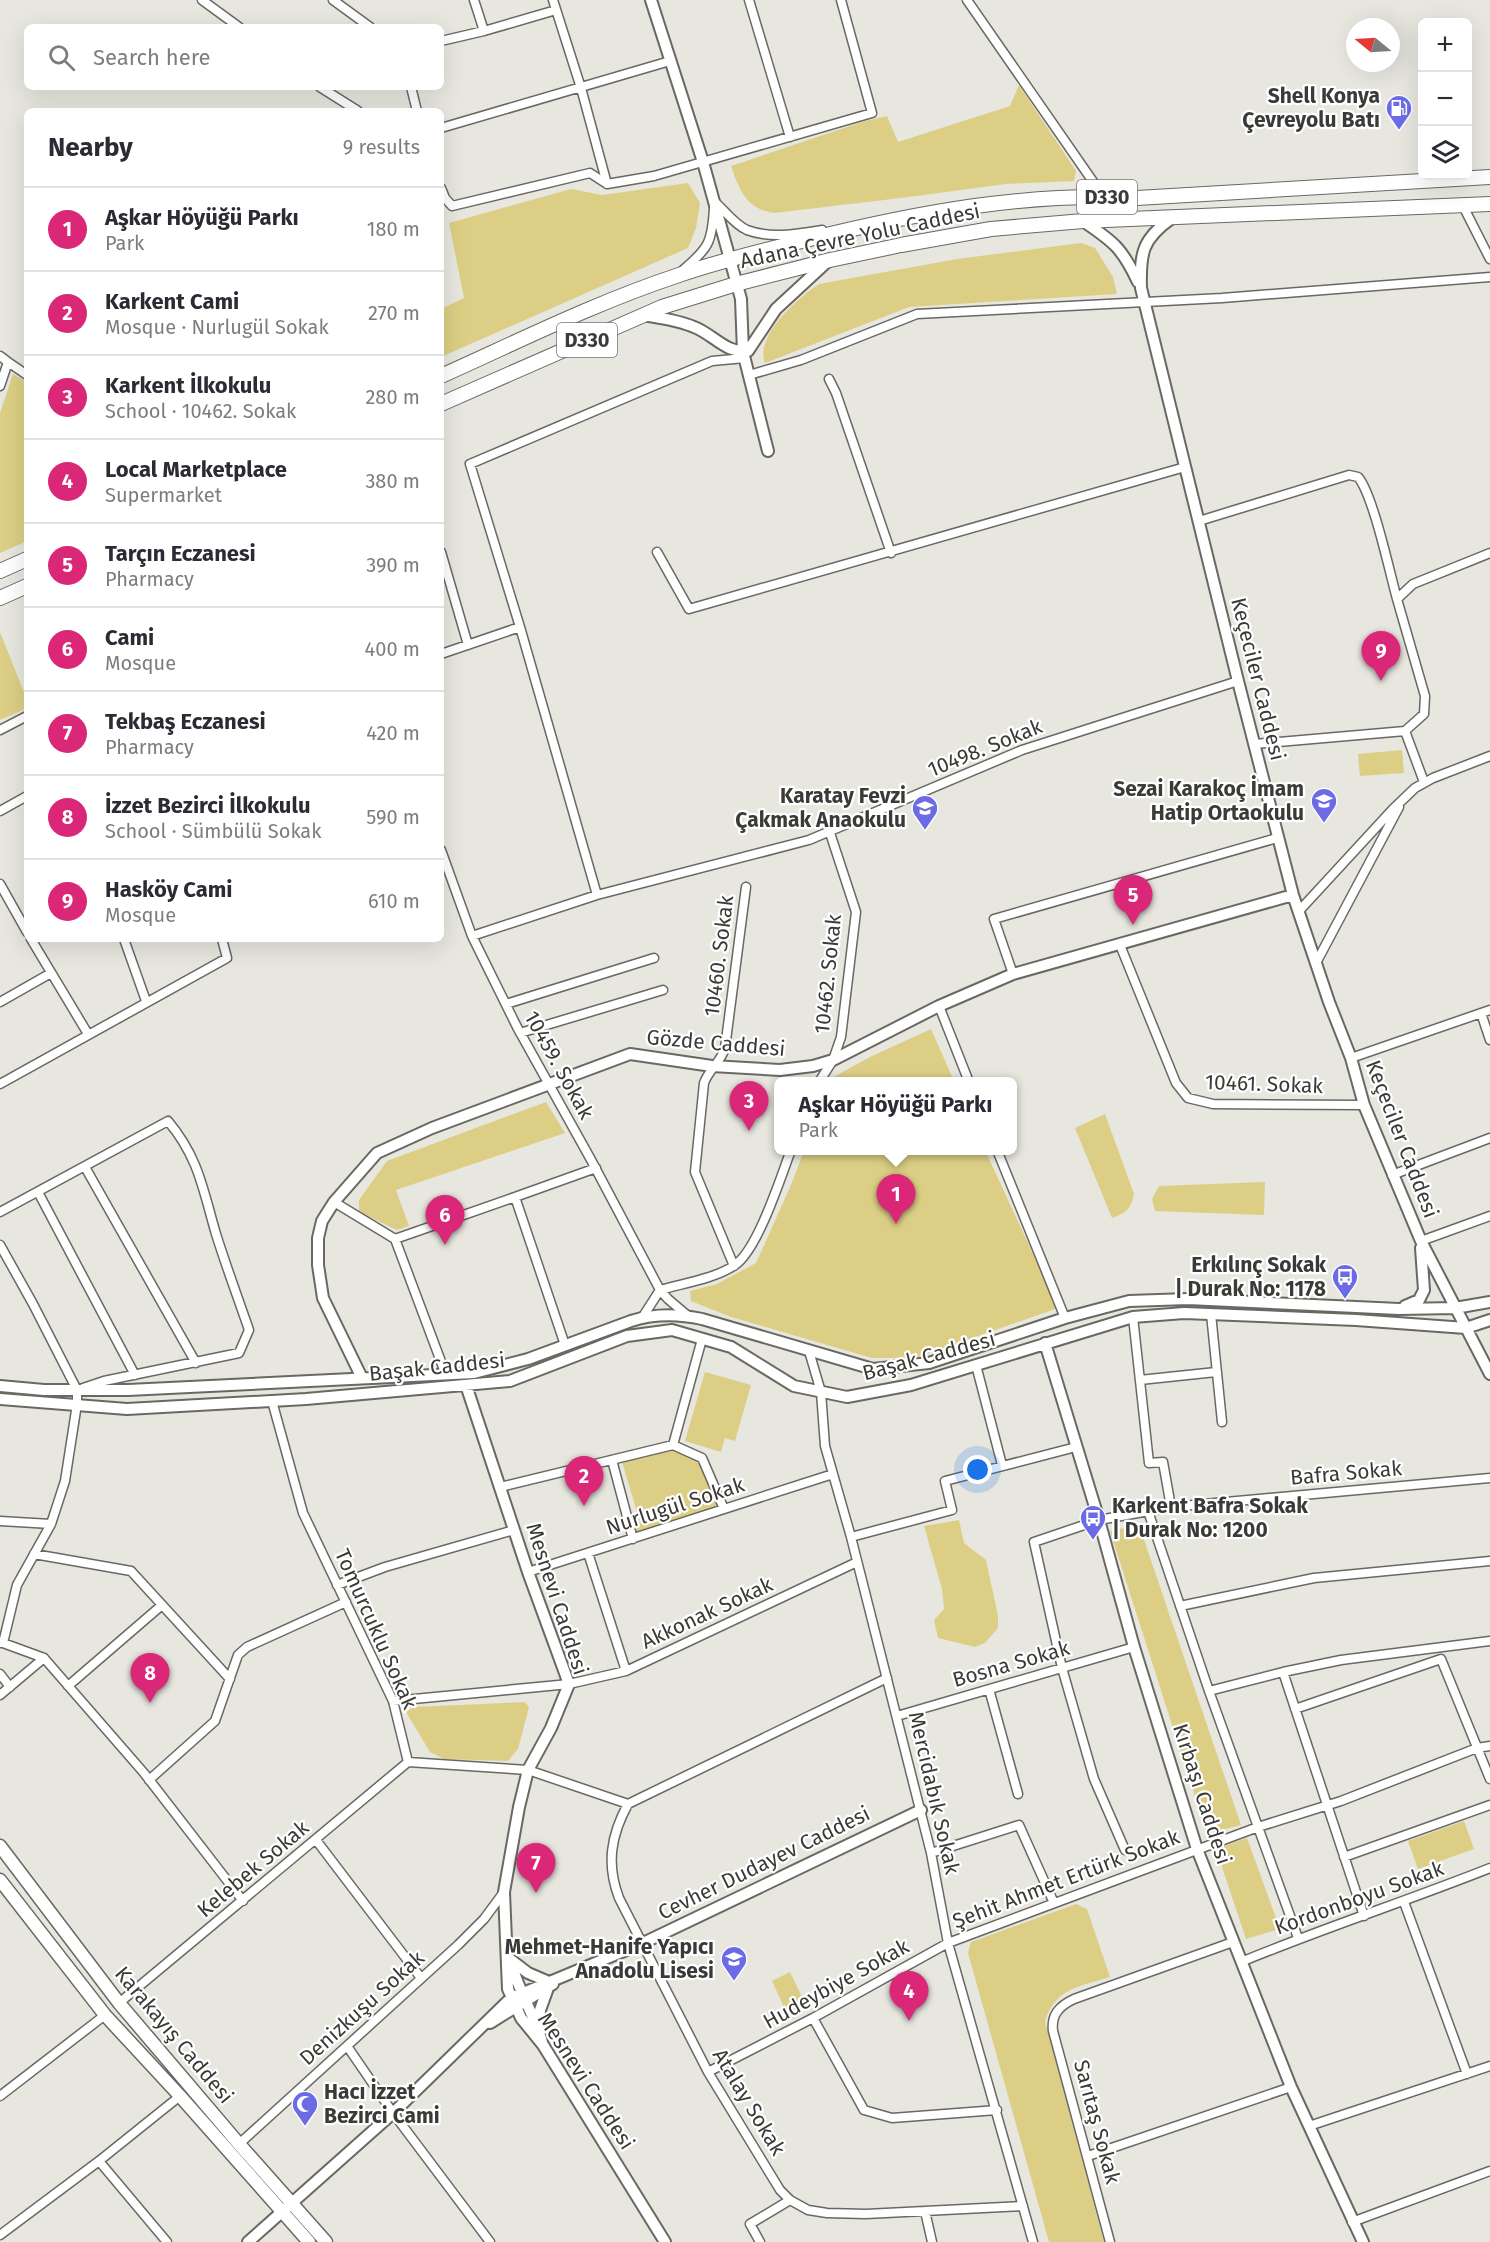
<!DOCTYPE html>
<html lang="en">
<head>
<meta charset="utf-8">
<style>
  :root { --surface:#fff; --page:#f2f2f3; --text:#2b2b33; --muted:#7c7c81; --line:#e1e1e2; --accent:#db2777 }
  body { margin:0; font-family:"Fira Sans",sans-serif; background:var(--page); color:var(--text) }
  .controls { position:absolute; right:18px; top:18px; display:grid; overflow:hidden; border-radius:9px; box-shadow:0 6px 24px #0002 }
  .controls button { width:54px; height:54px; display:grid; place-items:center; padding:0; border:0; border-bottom:2px solid var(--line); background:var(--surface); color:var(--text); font:30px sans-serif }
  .compass { position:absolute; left:1346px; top:18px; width:54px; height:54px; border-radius:50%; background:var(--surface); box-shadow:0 6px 24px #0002; rotate:288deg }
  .you { position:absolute; left:978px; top:1470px; width:21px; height:21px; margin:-15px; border:4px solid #fff; border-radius:50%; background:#1a73e8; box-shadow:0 0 0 9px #1a73e833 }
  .badge { display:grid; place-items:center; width:39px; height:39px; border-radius:50%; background:var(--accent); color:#fff; font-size:20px; font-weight:700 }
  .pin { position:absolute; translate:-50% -50px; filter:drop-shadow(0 2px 3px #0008) }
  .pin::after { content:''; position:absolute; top:32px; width:21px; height:18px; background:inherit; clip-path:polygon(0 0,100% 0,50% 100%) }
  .popup { position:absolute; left:774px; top:1077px; width:243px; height:78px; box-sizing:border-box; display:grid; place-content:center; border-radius:9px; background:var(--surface); filter:drop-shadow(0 2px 4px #0005); font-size:20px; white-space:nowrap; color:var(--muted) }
  .popup b { font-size:22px; color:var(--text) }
  .popup::after { content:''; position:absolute; left:50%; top:100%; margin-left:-12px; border:12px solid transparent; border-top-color:var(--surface) }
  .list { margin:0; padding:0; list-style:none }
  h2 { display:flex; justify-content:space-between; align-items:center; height:78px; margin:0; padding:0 24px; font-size:26px }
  h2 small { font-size:20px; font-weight:400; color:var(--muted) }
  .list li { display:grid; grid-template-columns:39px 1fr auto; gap:18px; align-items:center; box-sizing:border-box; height:84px; padding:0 24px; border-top:2px solid var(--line) }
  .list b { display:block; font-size:22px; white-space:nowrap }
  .list p { margin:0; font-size:20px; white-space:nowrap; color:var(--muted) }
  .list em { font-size:20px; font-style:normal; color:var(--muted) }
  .icon { flex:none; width:33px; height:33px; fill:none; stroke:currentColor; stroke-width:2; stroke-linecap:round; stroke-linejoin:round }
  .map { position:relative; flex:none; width:1490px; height:2242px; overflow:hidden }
  .search { position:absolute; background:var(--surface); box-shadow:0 6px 24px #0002; left:24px; top:24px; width:420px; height:66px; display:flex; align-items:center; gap:15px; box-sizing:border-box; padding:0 21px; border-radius:9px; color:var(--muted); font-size:22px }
  .panel { position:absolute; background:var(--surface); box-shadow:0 6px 24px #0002; left:24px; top:108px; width:420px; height:834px; border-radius:9px }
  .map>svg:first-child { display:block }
</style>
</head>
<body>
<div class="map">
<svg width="1490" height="2242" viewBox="0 0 1490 2242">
  <rect width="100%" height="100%" fill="#e7e6df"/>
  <!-- green -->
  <path fill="#dccf85" d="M1019 85 1076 171 1074 181 1006 184 901 198 774 213C746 209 739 189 731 166L865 121 887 116 898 142 1010 106Z
    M688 183 700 203 696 228 688 248 441 357V309L464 298 449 223 571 189 602 195Z
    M1081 243 1095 248 1113 277 1117 294 909 307 765 363C754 336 799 297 819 284L957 259Z
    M13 374 27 382V541L0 553V413Z
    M0 632 27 700V708L0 720Z
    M1402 750 1404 773 1360 776 1358 754Z
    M931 1029 954 1081H830V1079L870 1057Z
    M546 1102 565 1133 396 1190 409 1226 397 1230 359 1212V1200L387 1161Z
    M1105 1114 1134 1194C1131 1209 1126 1213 1112 1218L1075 1128Z
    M985 1150 1058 1308 915 1358H872L731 1317 691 1301 690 1291 717 1284 756 1263 791 1185 804 1151Z
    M1265 1182 1264 1215 1155 1211 1152 1199 1159 1186Z
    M705 1372 751 1385 735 1441 725 1438 721 1452 685 1441Z
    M672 1449 699 1460 718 1507 636 1534 632 1526 640 1522 622 1462Z
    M959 1520 964 1543 986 1560 998 1616V1628L985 1643 975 1647 938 1638 934 1620 944 1609 942 1589 924 1526Z
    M1139 1525 1241 1825 1207 1834 1110 1531Z
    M525 1702 529 1707 518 1749 508 1761 444 1759 430 1752 406 1712 414 1707Z
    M1464 1821 1474 1849 1418 1869 1408 1841Z
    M1247 1838 1280 1929 1246 1939 1216 1849Z
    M1076 1904 1087 1909 1110 1977C1080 1987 1056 1987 1045 2021L1104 2242H1049L968 1953 971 1942Z
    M790 1972 806 2005 787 2014 772 1981Z"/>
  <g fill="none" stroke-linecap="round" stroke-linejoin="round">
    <!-- minor casing -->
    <g stroke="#696862" stroke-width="11">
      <path id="minor" d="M202 0 239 27
        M333 0 370 27
        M474 0 484 31
        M553 0 581 88 607 184
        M749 0 790 137
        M967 0 1103 196
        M441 41 484 31 556 10
        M320 87 358 111
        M411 87 417 111
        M441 128 670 61
        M441 188 445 198 452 206 590 173 607 184 654 176 872 113 841 0
        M715 202C724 210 735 225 747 230 771 239 798 234 822 230
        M1463 206 1490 259
        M683 270C709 248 712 242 714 208
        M0 356 8 362 0 386
        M8 362 27 375
        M749 375 801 360 917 314 1222 298 1490 277
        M829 379 836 393 891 553
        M1199 521 1349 475 1358 477C1373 494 1390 574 1397 599
        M441 552 468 645
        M657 552 689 609 1185 467
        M441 654 520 627
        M0 730 27 716
        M1405 731 1424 714 1425 696 1397 599 1413 584 1490 553
        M1255 744 1405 731 1424 782
        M0 811 27 796
        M441 850 472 936 517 1027 590 1158 660 1290 668 1299 688 1316
        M0 884 27 932
        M597 895 520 627 470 464 712 361 745 358
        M1299 911 1393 809 1415 788 1433 778 1490 756
        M472 936 597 895 809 840 1022 750 1238 681
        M31 939 88 1034
        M124 939 146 1001
        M1120 945 1176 1083 1188 1098 1213 1104 1364 1105
        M1316 963 1399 807
        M1013 974 994 919 1277 838
        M0 1002 51 973
        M506 1004 654 958
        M939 1006 969 1082
        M1481 1013 1490 1040
        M520 1033 663 990
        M1351 1058 1490 1010
        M819 1082 833 1060 841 1037 856 912 830 833
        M0 1084 227 958 222 939
        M997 1150 1065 1318
        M85 1167 196 1363
        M1392 1175 1490 1138
        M38 1192 135 1375
        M515 1197 596 1168
        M334 1202 395 1239 446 1375
        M0 1212 168 1121C199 1158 203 1190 216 1234 226 1266 238 1298 249 1330L239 1353 104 1381 83 1388
        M395 1239 515 1197 565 1345
        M1421 1241 1490 1216
        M0 1245 33 1304 77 1390V1404L65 1481 51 1524 17 1585 3 1643
        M734 1266 695 1172 704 1083C709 1069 721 1062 725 1048L746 887
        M660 1290C684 1283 714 1279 735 1265 758 1249 780 1179 791 1150
        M1211 1314 1222 1422
        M1133 1317 1149 1463 1163 1462 1171 1507
        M642 1318 660 1290
        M809 1351 821 1392 825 1446 851 1537 931 1853 948 1943 1033 2242
        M976 1365 1002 1465
        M1140 1380 1216 1372
        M272 1401 303 1513 393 1701 408 1762 528 1770 628 1804 887 1678
        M673 1445 702 1458 724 1509
        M612 1460 633 1539
        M500 1487 673 1445 702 1339
        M1148 1511 1209 1691 1298 1938
        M0 1521 51 1524
        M851 1537 952 1510 945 1481 1076 1447
        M588 1553 626 1671
        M34 1554 131 1571 230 1679
        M528 1572 833 1474
        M337 1585 385 1567 514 1530
        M1180 1606 1314 1578 1490 1561
        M0 1643H3L44 1658
        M1283 1672 1364 1916
        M0 1674 10 1687
        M68 1686 162 1605
        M989 1689 1018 1794
        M1209 1691 1283 1672 1341 1660 1490 1641
        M0 1695 44 1658 144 1773 243 1901
        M393 1701 569 1684 626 1671 857 1562
        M1295 1709 1441 1659 1490 1779
        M897 1716 1134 1647
        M149 1780 215 1721 238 1655 247 1647 346 1602
        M628 1804C611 1835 606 1864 619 1898L708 2072 780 2190 790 2200 808 2210 827 2213 866 2214 1023 2206
        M316 1840 421 1978
        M1125 1850 1094 1779 1062 1668 1034 1542 1099 1520 1171 1507 1490 1478
        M931 1853 1019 1825 1054 1903
        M1344 1857 1490 1805
        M1404 1902 1467 2074
        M1241 1962C1323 1928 1407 1901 1490 1868
        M119 2003 408 1762
        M813 2018 864 2110 892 2118 997 2110
        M347 2046 393 2113 490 2242
        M708 2072 813 2018 948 1943 1258 1827 1341 1801 1477 1748 1490 1746
        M0 2096 105 2015
        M1309 2126 1490 2066
        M239 2144 458 1945 484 1919 504 1892
        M1088 2156 1291 2087
        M99 2161 167 2242
        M925 2211 932 2242
        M1352 2222 1490 2171
        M0 2235 99 2161 180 2096
        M760 2242 750 2224 790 2200
        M1110 2242 1053 2031C1051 2015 1059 2006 1074 1999L1233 1942"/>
    </g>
    <!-- tertiary casing -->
    <g stroke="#696862" stroke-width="14">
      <path id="tertiary" d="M651 0 703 162 741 299 743 352 768 451
        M1172 218C1142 239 1140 253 1141 288L1238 681 1293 895 1329 1002 1351 1058 1364 1105 1421 1241 1490 1374
        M1083 221C1114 242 1122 248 1138 282
        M643 315C660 318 678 320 694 327 713 334 726 354 748 351L776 309 829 260
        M1405 1306 1419 1300 1424 1290 1421 1248
        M1045 1343 1099 1520 1134 1647 1197 1849 1291 2087 1363 2242
        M362 1378 323 1298 318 1265V1238L322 1221 334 1202 377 1153 432 1128 630 1054 712 1066 780 1070 813 1066 833 1060 939 1006 1013 974 1293 895
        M466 1385 528 1572 569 1684 551 1728 528 1770 519 1807 504 1892 508 1989 521 2018 543 2045 665 2242
        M0 1386 44 1390H128L474 1373 528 1359 631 1321C653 1314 679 1314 702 1319L873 1369 929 1363 1065 1318 1129 1301 1188 1299 1399 1309 1455 1308 1490 1302
        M0 1399 127 1409 306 1399 510 1381 627 1336 672 1330 731 1347 794 1386 847 1397 911 1385 1133 1317 1184 1313 1356 1320 1466 1328 1490 1320
        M510 1959C517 1989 534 2013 542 2042
        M511 1960 528 1973 549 1982
        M490 2023 553 1984
        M539 2027 540 2010 548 1988
        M248 2242 393 2113 511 1998 641 1944 921 1810"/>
    </g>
    <!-- secondary casing -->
    <g stroke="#696862" stroke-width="15">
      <path id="secondary" d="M0 1846 119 2003 239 2144 326 2242
        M0 1880 105 2015 180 2096 309 2242"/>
    </g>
    <!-- trunk casing -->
    <g stroke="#696862" stroke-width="16">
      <path id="trunk" d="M441 376C519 341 597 302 679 275 722 260 766 250 810 239 916 213 1026 192 1137 198L1490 177
        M441 404 662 307 736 284 830 260 901 245 991 229 1083 221 1490 204
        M0 571 27 559
        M0 598 27 586"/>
    </g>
    <!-- minor -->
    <use href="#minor" stroke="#fff" stroke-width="8"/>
    <!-- tertiary -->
    <use href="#tertiary" stroke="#fff" stroke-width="10"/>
    <!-- secondary -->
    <use href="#secondary" stroke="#fff" stroke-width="12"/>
    <!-- trunk -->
    <use href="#trunk" stroke="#fff" stroke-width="14"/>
  </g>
  <!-- icons -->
  <defs>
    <g id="fuel-pin" transform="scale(1.35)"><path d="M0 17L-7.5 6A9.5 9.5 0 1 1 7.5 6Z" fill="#6c6be5" stroke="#fff"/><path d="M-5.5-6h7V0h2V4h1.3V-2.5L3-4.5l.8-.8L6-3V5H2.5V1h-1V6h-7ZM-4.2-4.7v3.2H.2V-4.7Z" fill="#fff"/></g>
    <g id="school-pin" transform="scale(1.35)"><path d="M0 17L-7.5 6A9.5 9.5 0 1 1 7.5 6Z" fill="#6c6be5" stroke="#fff"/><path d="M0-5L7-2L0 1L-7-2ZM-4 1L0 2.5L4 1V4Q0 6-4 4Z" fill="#fff"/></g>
    <g id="bus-pin" transform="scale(1.35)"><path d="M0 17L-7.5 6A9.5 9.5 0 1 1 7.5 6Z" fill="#6c6be5" stroke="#fff"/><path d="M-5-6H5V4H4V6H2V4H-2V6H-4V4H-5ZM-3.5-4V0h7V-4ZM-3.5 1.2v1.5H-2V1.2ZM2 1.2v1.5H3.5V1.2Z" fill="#fff"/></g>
    <g id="mosque-pin" transform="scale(1.35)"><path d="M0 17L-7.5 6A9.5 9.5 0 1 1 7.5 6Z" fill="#6c6be5" stroke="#fff"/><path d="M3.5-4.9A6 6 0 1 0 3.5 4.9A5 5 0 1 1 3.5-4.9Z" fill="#fff"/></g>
  </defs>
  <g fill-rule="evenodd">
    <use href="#fuel-pin" x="1399" y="108"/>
    <use href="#school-pin" x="1324" y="801"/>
    <use href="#school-pin" x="925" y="808"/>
    <use href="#bus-pin" x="1345" y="1277"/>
    <use href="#bus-pin" x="1093" y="1518"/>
    <use href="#school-pin" x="734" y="1959"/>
    <use href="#mosque-pin" x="305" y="2104"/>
  </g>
  <g text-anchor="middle" stroke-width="4.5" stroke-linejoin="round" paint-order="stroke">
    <!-- shield labels -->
    <g fill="#fff" stroke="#767574" stroke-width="1.5">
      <rect x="1077" y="180" width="60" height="34" rx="4.5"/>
      <rect x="557" y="323" width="60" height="34" rx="4.5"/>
    </g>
    <g font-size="20" font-weight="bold" fill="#3b3a38">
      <text x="1107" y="204">D330</text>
      <text x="587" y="347">D330</text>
    </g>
    <!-- poi labels -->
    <g font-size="21" font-weight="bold" fill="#3b3a38" stroke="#fff" text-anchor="end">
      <text x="1380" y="103">Shell Konya<tspan x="1380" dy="24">Çevreyolu Batı</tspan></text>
      <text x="1304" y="796">Sezai Karakoç İmam<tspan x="1304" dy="24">Hatip Ortaokulu</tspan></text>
      <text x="906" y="803">Karatay Fevzi<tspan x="906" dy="24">Çakmak Anaokulu</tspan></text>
      <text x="1326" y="1272">Erkılınç Sokak<tspan x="1326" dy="24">| Durak No: 1178</tspan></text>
      <text x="1112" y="1513" text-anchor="start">Karkent Bafra Sokak<tspan x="1112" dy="24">| Durak No: 1200</tspan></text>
      <text x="714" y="1954">Mehmet-Hanife Yapıcı<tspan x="714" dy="24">Anadolu Lisesi</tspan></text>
      <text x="324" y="2099" text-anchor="start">Hacı İzzet<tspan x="324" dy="24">Bezirci Cami</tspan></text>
    </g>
    <!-- street labels -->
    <g font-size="21" fill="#3b3a38" stroke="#fff">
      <text transform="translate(860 236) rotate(-12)" y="7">Adana Çevre Yolu Caddesi</text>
      <text transform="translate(1258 679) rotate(76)" y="7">Keçeciler Caddesi</text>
      <text transform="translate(985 748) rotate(-22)" y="7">10498. Sokak</text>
      <text transform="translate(719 956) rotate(-83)" y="7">10460. Sokak</text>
      <text transform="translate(828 974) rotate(-84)" y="7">10462. Sokak</text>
      <text transform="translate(716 1043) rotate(5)" y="7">Gözde Caddesi</text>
      <text transform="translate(559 1065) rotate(61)" y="7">10459. Sokak</text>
      <text transform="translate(1264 1084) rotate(2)" y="7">10461. Sokak</text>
      <text transform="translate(1402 1139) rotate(69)" y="7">Keçeciler Caddesi</text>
      <text transform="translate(929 1356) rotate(-15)" y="7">Başak Caddesi</text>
      <text transform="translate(437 1367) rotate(-6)" y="7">Başak Caddesi</text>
      <text transform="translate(1346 1473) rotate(-5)" y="7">Bafra Sokak</text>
      <text transform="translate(675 1506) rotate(-18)" y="7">Nurlugül Sokak</text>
      <text transform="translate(557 1599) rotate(72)" y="7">Mesnevi Caddesi</text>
      <text transform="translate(707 1613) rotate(-25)" y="7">Akkonak Sokak</text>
      <text transform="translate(376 1629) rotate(66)" y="7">Tomurcuklu Sokak</text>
      <text transform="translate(1011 1664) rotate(-16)" y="7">Bosna Sokak</text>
      <text transform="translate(934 1793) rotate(77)" y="7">Mercidabık Sokak</text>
      <text transform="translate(1202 1794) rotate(72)" y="7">Kırbaşı Caddesi</text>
      <text transform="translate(764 1863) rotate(-26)" y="7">Cevher Dudayev Caddesi</text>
      <text transform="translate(253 1869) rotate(-40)" y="7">Kelebek Sokak</text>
      <text transform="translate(1066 1879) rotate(-21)" y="7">Şehit Ahmet Ertürk Sokak</text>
      <text transform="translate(1359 1898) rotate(-20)" y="7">Kordonboyu Sokak</text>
      <text transform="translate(836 1984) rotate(-29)" y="7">Hudeybiye Sokak</text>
      <text transform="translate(362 2008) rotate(-42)" y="7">Denizkuşu Sokak</text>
      <text transform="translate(174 2035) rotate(50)" y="7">Karakayış Caddesi</text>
      <text transform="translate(586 2081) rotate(57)" y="7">Mesnevi Caddesi</text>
      <text transform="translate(749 2102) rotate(59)" y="7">Atalay Sokak</text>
      <text transform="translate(1097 2122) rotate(75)" y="7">Sarıtaş Sokak</text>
    </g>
  </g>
</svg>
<div class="controls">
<button>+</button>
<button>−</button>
<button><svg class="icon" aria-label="layers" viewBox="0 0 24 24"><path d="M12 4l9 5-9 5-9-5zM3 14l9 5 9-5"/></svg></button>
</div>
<svg class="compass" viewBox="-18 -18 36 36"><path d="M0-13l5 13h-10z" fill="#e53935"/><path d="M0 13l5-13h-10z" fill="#7c7c81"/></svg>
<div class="you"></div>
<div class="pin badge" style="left:896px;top:1224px">1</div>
<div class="popup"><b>Aşkar Höyüğü Parkı</b>Park</div>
<div class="pin badge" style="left:584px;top:1506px">2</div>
<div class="pin badge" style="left:749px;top:1131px">3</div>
<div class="pin badge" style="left:909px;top:2021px">4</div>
<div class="pin badge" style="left:1133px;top:925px">5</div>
<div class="pin badge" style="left:445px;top:1245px">6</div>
<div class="pin badge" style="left:536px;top:1893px">7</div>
<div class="pin badge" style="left:150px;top:1703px">8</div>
<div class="pin badge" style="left:1381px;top:681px">9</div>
<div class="search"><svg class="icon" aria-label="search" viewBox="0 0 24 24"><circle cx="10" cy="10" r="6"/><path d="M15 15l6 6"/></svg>Search here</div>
<section class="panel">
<h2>Nearby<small>9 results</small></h2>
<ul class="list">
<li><span class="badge">1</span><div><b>Aşkar Höyüğü Parkı</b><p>Park</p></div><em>180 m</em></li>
<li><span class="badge">2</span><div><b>Karkent Cami</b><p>Mosque · Nurlugül Sokak</p></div><em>270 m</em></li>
<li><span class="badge">3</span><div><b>Karkent İlkokulu</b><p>School · 10462. Sokak</p></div><em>280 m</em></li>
<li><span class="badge">4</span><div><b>Local Marketplace</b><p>Supermarket</p></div><em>380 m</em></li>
<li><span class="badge">5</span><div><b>Tarçın Eczanesi</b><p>Pharmacy</p></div><em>390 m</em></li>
<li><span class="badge">6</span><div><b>Cami</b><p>Mosque</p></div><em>400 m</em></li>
<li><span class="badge">7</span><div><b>Tekbaş Eczanesi</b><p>Pharmacy</p></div><em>420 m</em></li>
<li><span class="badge">8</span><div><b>İzzet Bezirci İlkokulu</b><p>School · Sümbülü Sokak</p></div><em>590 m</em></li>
<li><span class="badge">9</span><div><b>Hasköy Cami</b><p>Mosque</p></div><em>610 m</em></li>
</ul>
</section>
</div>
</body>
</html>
